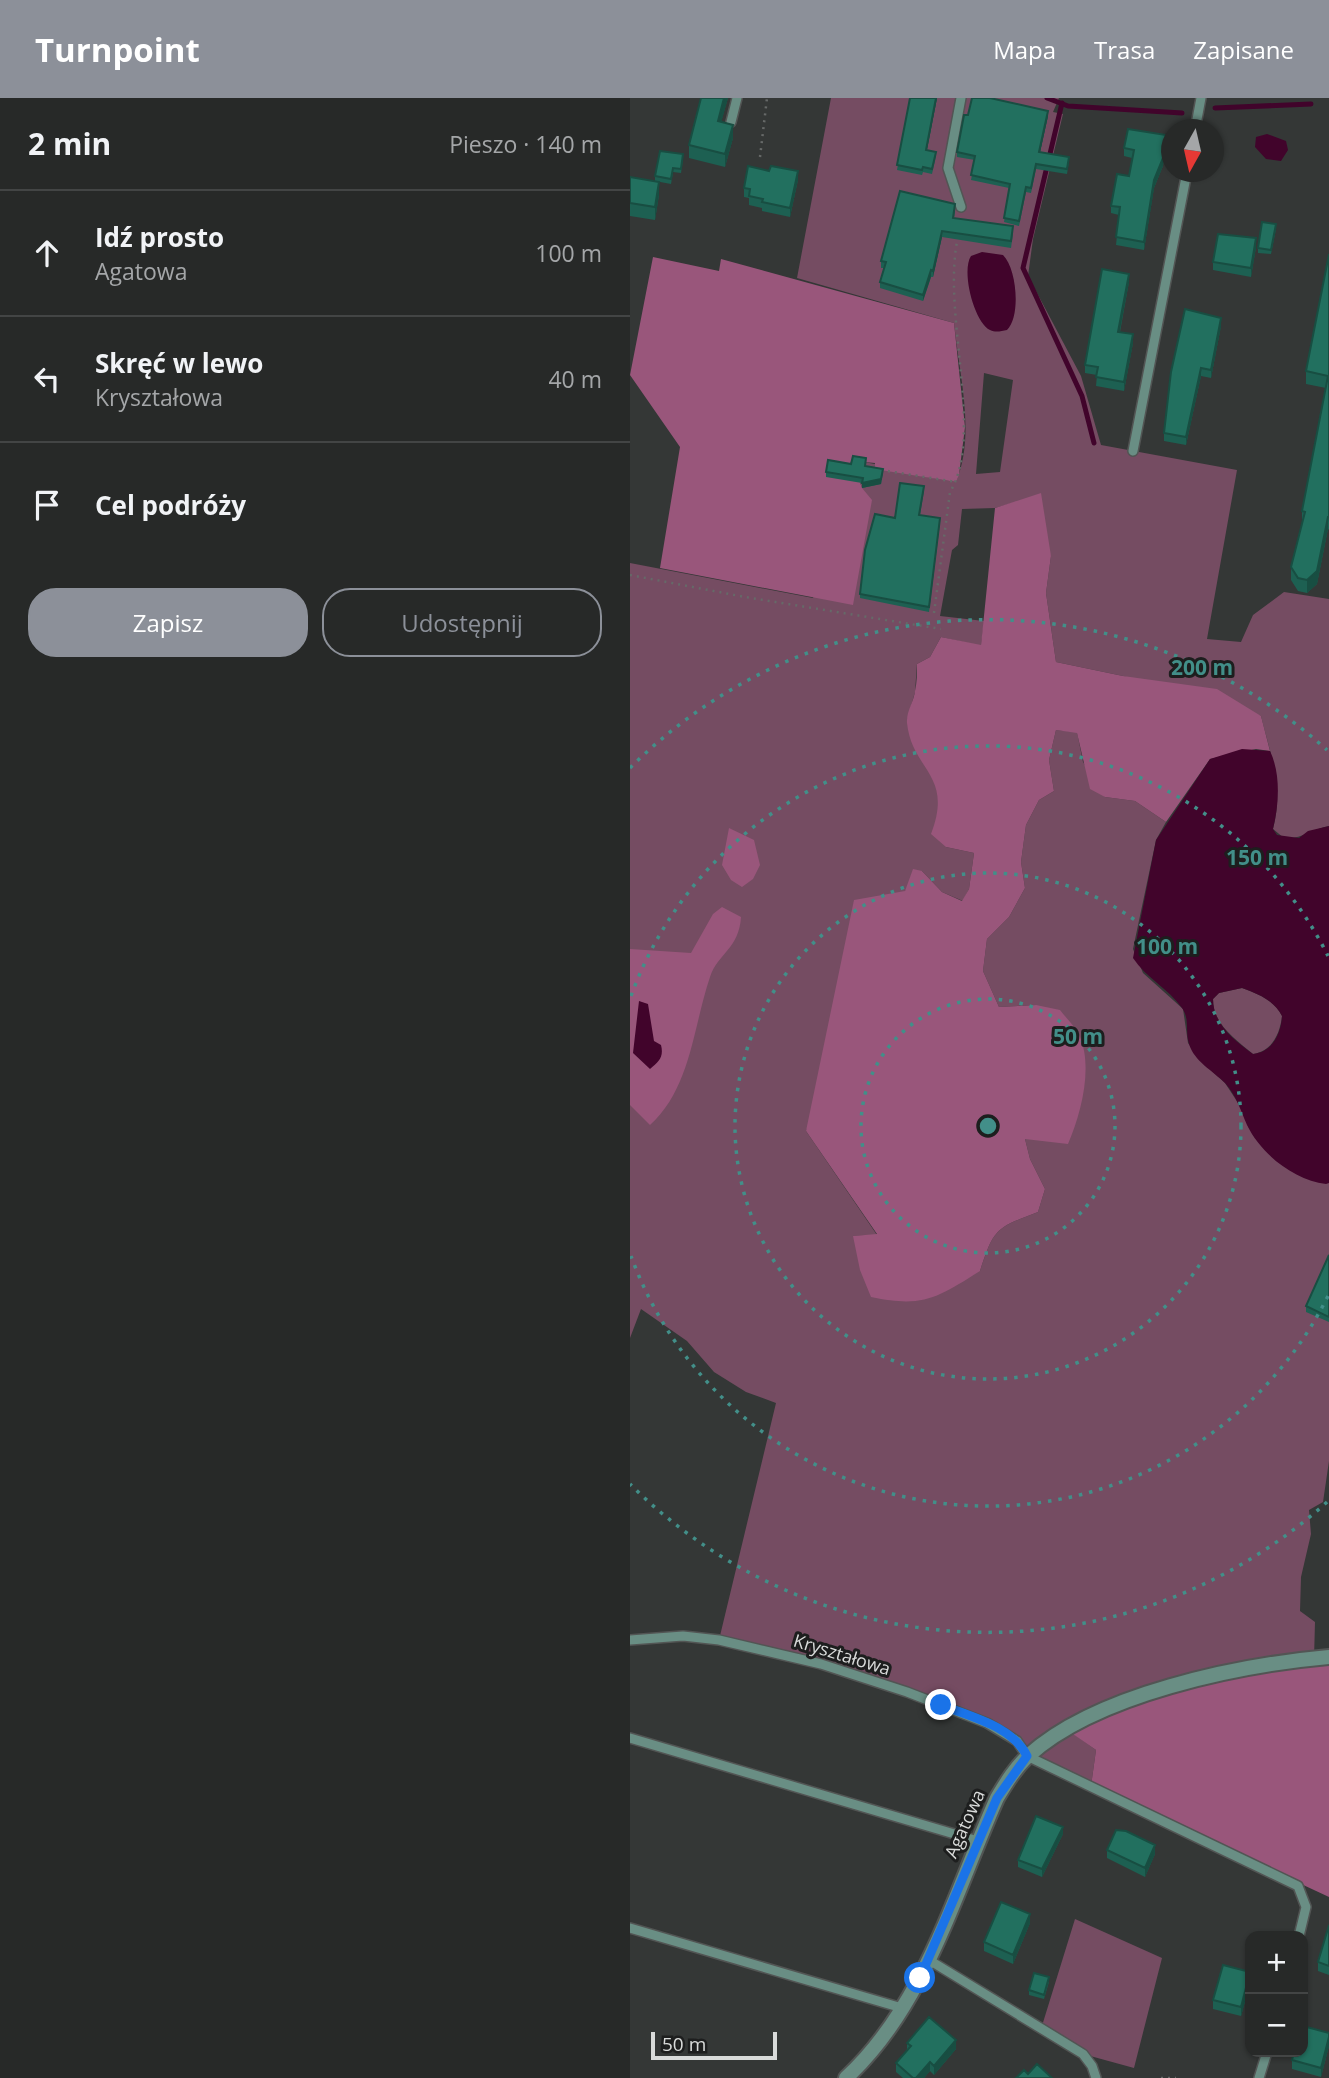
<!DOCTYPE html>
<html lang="pl">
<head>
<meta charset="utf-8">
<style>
  :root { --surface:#272928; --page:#333534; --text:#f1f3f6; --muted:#a4a6a8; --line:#434545; --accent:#8c9099 }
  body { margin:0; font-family:"Open Sans",sans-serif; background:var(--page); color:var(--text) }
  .controls { position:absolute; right:21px; bottom:21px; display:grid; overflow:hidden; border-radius:14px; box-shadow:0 2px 5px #0004 }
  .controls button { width:63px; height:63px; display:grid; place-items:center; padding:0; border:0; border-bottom:2px solid var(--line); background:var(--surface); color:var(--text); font:35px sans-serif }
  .compass { position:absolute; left:531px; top:21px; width:63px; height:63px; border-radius:50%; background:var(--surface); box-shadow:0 2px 5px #0004; rotate:188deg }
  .scale { position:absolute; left:21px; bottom:18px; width:126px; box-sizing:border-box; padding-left:7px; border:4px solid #d9dbda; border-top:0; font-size:19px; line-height:24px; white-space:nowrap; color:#d9dbda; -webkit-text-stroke:5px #1d1e1e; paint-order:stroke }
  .stop { position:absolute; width:21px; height:21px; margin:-16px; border:5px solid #1a73e8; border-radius:50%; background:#fff }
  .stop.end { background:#1a73e8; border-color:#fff; box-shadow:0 2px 7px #0008 }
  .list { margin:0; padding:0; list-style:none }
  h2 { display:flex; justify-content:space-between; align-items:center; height:91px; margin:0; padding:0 28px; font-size:30px }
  h2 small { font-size:23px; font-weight:400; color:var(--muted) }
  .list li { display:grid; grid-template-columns:46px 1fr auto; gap:21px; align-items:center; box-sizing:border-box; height:126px; padding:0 28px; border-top:2px solid var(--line) }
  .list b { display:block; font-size:26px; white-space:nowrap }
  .list p { margin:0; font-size:23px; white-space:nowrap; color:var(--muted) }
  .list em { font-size:23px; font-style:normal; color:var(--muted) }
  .actions { display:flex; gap:14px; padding:21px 28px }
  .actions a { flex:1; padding:16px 0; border:2px solid var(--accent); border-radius:28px; text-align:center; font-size:24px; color:var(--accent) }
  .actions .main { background:var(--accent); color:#fff }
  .icon { flex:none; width:38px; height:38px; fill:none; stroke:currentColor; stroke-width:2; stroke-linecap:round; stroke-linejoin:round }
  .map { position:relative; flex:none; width:699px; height:1980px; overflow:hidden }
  header { display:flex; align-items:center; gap:42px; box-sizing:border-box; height:98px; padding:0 35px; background:var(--accent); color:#fff }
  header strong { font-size:33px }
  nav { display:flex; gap:38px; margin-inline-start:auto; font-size:24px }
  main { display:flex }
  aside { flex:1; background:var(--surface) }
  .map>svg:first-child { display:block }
</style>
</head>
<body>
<header>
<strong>Turnpoint</strong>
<nav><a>Mapa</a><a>Trasa</a><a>Zapisane</a></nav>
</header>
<main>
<aside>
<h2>2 min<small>Pieszo · 140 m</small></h2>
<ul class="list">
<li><svg class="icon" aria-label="ahead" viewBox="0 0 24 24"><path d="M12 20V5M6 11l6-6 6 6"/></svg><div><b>Idź prosto</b><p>Agatowa</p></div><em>100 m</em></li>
<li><svg class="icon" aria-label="left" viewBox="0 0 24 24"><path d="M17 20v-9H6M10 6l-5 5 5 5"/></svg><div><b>Skręć w lewo</b><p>Kryształowa</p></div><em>40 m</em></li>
<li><svg class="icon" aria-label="arrive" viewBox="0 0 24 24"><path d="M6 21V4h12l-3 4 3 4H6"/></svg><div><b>Cel podróży</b></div></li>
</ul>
<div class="actions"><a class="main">Zapisz</a><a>Udostępnij</a></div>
</aside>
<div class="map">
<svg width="699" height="1980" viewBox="0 0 699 1980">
  <rect width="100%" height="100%" fill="#343736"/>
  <!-- green -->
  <path fill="#754c62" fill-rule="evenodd" d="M201 0H429L423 14 433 16 403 141 398 178 451 278 471 347 607 372 577 541 611 544 623 517 654 494 699 501V728C683 731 670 742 654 740L643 731C654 689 641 659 631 618L493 578 426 564 416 495 421 458 386 404 365 410 332 411 328 447 322 452 310 518 354 523 351 548 311 539 300 559 287 566 285 594 277 622 309 694 316 749 344 755 339 791 333 803 312 794 292 773 275 793 176 1033 247 1137 223 1138 350 1173C364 1130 366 1130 408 1114L415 1091 400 1061 395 1041 406 907 369 909 353 873 357 841 379 819 395 790 391 764 396 727 409 702 424 693 419 662 426 632 447 634 453 664 475 699 505 703 536 724 526 742 503 851 513 875 553 911 558 945 571 963 595 985 610 1008 619 1030 699 1085V1363L693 1404 679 1412 681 1436 671 1479 670 1513 685 1524 684 1561 438 1632 466 1652 461 1688 397 1658 387 1643 277 1594 89 1542 146 1305 116 1294 84 1274 57 1243 11 1211 0 1240V465L183 500 232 390 223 362 245 366 244 370 326 384C346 337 329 275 324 225L167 180ZM354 275 383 282 370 374 346 376Z
    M612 890C628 896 644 902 652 918 650 936 642 953 623 956 605 941 583 926 583 901L589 895Z
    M445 1821 532 1860 504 1970 453 1956 411 1931Z"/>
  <!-- forest -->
  <path fill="#99567b" d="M23 159 89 173 91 161 324 225 335 329 329 377 326 384 244 371 245 365 223 363 232 390 242 402 223 507 30 470 50 349 0 277Z
    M411 395 421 458 416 495 426 564 493 578 587 591 631 618 640 653 626 651 580 661 536 724 505 703 475 699 460 691 447 635 426 632 419 662 424 693 409 702 396 727 391 764 395 790 379 819 357 841 353 873 369 909 406 907 430 912C436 920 446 929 450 939 463 970 451 1016 438 1046L395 1041 400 1061 415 1091 408 1114C366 1130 364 1130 350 1173 307 1200 293 1210 241 1199L230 1172 223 1138 247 1136 176 1033 224 802 275 793 283 771 292 773 312 794 332 803 339 791 344 755 316 749 301 736C324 676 282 673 277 625 276 614 284 603 285 593 287 584 287 575 287 566L300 559 311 539 351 547 365 410Z
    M99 730 124 742 130 767 123 781 112 789 101 782 92 767Z
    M92 809 111 819C109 851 88 855 80 879 63 929 61 990 20 1027L0 1007V851L61 855 83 816Z
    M699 1559V1799L461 1688 466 1652 437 1632 540 1589Z"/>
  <!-- water -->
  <path fill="#41042b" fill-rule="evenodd" d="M637 36 656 43 658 52 651 63 636 61 625 49 626 39Z
    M352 154 373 157C387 171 391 218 377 232 371 233 366 235 360 232 344 224 331 173 341 158Z
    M612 651 640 653C651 676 649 707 643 731L647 737 669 740 678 733 699 728V1085L696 1086C664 1082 631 1056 617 1027 611 1013 606 997 595 985 583 973 564 963 559 946 555 933 560 921 552 910 538 890 516 880 503 860L526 742 580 661ZM612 890C628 896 644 902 652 918 651 936 642 954 623 956 604 942 583 926 583 901L589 895Z
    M9 903 18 906 24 943 31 947C34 959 29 964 20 971L3 955Z"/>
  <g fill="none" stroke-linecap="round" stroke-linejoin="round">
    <!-- stream -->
    <path stroke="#41042b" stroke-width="5" d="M417 0 438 8 552 15
      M432 5 393 170 452 298 464 345
      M585 10 681 6"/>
    <!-- service casing -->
    <g stroke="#525554" stroke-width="12">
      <path id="service" d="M101 24 107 0
        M565 32 571 0
        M331 109 318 70 331 0
        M503 353 557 74
        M0 1542 53 1538 89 1542 191 1566 277 1594 357 1625 387 1643 397 1658 668 1788 676 1809 669 1838
        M0 1640 348 1743
        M0 1830 272 1910
        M299 1862 453 1956 462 1968 466 1980
        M629 1980 637 1954"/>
    </g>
    <!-- minor casing -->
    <g stroke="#525554" stroke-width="18">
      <path id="minor" d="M216 1980C295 1907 324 1796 367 1700 376 1685 385 1670 398 1658 466 1596 609 1567 699 1559"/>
    </g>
    <!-- path -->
    <path stroke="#666968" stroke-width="2.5" stroke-dasharray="2 5" stroke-linecap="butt" d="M130 59 137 0
      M251 372 326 384
      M0 477 115 499 311 531
      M304 515 320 394C355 337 311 214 328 139
      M531 1980H546"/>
    <!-- service -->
    <use href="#service" stroke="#698e84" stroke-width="9"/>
    <!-- minor -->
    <use href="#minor" stroke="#698e84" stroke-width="14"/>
  </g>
  <!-- wall -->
  <path fill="#1d6052" d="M71 0H98L91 24 103 40 95 69 59 60V47Z
    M280 0H307L297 52 306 58 302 76 293 74 292 77 267 72Z
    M338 17 418 18 410 54 439 63 437 76 406 71 401 95 396 94 389 128 374 124 379 90 341 82 345 62 327 59V54Z
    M536 44 533 68 524 90 514 152 486 147 489 117 481 115V108L499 78 502 60 494 58V50Z
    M53 61 51 75 43 74 41 86 25 83V78Z
    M0 79 29 97 25 122 0 118Z
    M168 82 160 119 132 113V110L119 107V100L114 99V90Z
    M325 113 324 120 383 135 381 150 312 139 303 179H301L293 203 250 190V184L254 170H251V163Z
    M646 131 641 156 628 155V150Z
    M626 149 621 179 583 172V164Z
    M699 156V432L698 431 687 486 677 495 668 493 661 482V469L672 425V413L696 290 676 286V273Z
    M499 184 490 234 503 245 494 293 466 288 467 277 455 275V267Z
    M591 228 581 280 571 278 556 347 534 343V335Z
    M235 368 253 375 251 386 232 390V385L196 379V374Z
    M294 393 290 417 310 425 299 514 230 500V496L265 420Z
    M699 1157V1224L676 1214V1208Z
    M433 1736 412 1779 388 1769V1762Z
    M477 1752 525 1756 515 1779 477 1760Z
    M400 1825 383 1866 354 1853V1844Z
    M699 1827V1877L688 1873V1864Z
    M620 1874V1886L611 1918 583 1911V1902Z
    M419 1884 414 1901 399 1897V1892Z
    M699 1935V1948L691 1979 662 1971V1962Z
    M277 1945 326 1951 304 1977 300 1973 294 1980H273L266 1974V1965L277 1952Z"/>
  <!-- shaded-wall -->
  <path fill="#184e42" d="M94 0H98L88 36V23Z
    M306 0H307L296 56V52Z
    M418 13V18L409 59V54Z
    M103 27V40L95 69V56Z
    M536 37 533 68 524 90 514 152V144L524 82Z
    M168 73V82L160 119V110Z
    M29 84V97L25 122V109Z
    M312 133V139L303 179V173Z
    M626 140V149L621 179V170Z
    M301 172V179L293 203V197Z
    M499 176V184L488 242V234Z
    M591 220V228L581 280V272Z
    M503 236V245L494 293V284Z
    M571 270V278L556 347V339Z
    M253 371 251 386 232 390V385Z
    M698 419V431L687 486 677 495V482Z
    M433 1729V1736L412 1779V1771Z
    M525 1747V1756L515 1779V1770Z
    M400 1816V1825L383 1866V1857Z
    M620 1877V1886L611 1918V1909Z
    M699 1939V1948L691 1979V1970Z
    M326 1942V1951L304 1977V1968Z
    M300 1964V1973L294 1980H286Z"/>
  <!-- building -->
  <path fill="#22705f" stroke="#184e42" stroke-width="2" d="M71 0H94L88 23 103 27 95 56 59 47Z
    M280 0H306L296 52 306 54 302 71 293 69 292 72 267 67Z
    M342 0H360L418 13 409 54 439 59 437 71 406 66 401 90 396 89 389 123 374 120 380 86 341 77 345 58 327 54 334 17H338Z
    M498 31 536 37 533 60 524 82 514 144 486 139 490 109 481 108 487 76 499 78 504 52 494 50Z
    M30 53 53 56 51 71 43 70 41 81 25 78Z
    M118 68 139 73 141 68 168 73 160 110 132 104 133 101 119 98 120 91 114 90Z
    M0 79 29 84 25 109 0 105Z
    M270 93 325 106 323 120 383 128 381 143 312 133 303 173 301 172 293 197 250 184 256 164 251 163Z
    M632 124 646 126 641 152 628 150Z
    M588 136 626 140 621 170 583 164Z
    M699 156V419H698L687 473 677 482 668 480 661 469 675 414 672 413 698 278 676 273Z
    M472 171 499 176 488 234 503 236 494 284 466 279 468 269 455 267Z
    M555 211 591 220 581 272 571 270 556 339 534 335 541 274Z
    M223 358 236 360 235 368 253 371 251 381 232 385 233 380 196 374 198 362 221 366Z
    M270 385 294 388 289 417 310 420 299 509 230 496 235 452 245 416 265 420Z
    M699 1157V1219L676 1208Z
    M406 1718 433 1729 412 1771 388 1762Z
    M486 1732 496 1733 525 1747 515 1770 477 1752Z
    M371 1804 400 1816 383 1857 354 1844Z
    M699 1827V1868L688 1864Z
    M593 1867 620 1874 611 1909 583 1902Z
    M404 1875 419 1879 414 1897 399 1892Z
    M299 1919 326 1942 304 1968 300 1964 286 1980H283L266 1965 281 1948 277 1945Z
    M673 1928 699 1935V1939L691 1970 662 1962 664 1954H673Z
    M407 1966 422 1980H386L394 1972 398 1976Z"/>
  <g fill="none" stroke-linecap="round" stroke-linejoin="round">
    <!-- route -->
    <path stroke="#1a73e8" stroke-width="9" d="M290 1880 367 1700 397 1658C382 1628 341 1619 311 1607"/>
  </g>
  <!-- distance rings -->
  <g fill="none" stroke="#428f89" stroke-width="3.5" stroke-dasharray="3.5 7">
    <circle cx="358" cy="1028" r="127"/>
    <circle cx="358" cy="1028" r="253"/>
    <path d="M698 1198A380 380 0 0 1 1 1158M1 898A380 380 0 0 1 698 858"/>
    <path d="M697 1404A506 506 0 0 1 0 1386M0 670A506 506 0 0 1 697 652"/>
  </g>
  <g text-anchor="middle" stroke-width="6" stroke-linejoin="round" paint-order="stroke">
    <!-- street labels -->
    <g font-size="18" fill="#d9dbda" stroke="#1d1e1e">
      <text transform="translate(212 1557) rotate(17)" y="6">Kryształowa</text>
      <text transform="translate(335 1726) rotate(-66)" y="6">Agatowa</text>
    </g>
  </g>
  <circle cx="358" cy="1028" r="10" fill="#428f89" stroke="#1d1e1e" stroke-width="3.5"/>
  <g font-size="21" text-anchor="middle" font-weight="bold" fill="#428f89" stroke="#1d1e1e" stroke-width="6" stroke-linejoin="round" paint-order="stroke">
    <text x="572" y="577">200 m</text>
    <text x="627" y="767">150 m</text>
    <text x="537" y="856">100 m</text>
    <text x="448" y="946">50 m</text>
  </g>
</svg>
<div class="controls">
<button>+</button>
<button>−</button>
</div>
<svg class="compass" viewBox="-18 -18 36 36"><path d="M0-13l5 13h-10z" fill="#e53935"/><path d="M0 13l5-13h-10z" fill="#a4a6a8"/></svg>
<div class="scale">50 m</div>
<div class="stop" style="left:290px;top:1880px"></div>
<div class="stop end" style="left:311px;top:1607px"></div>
</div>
</main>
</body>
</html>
